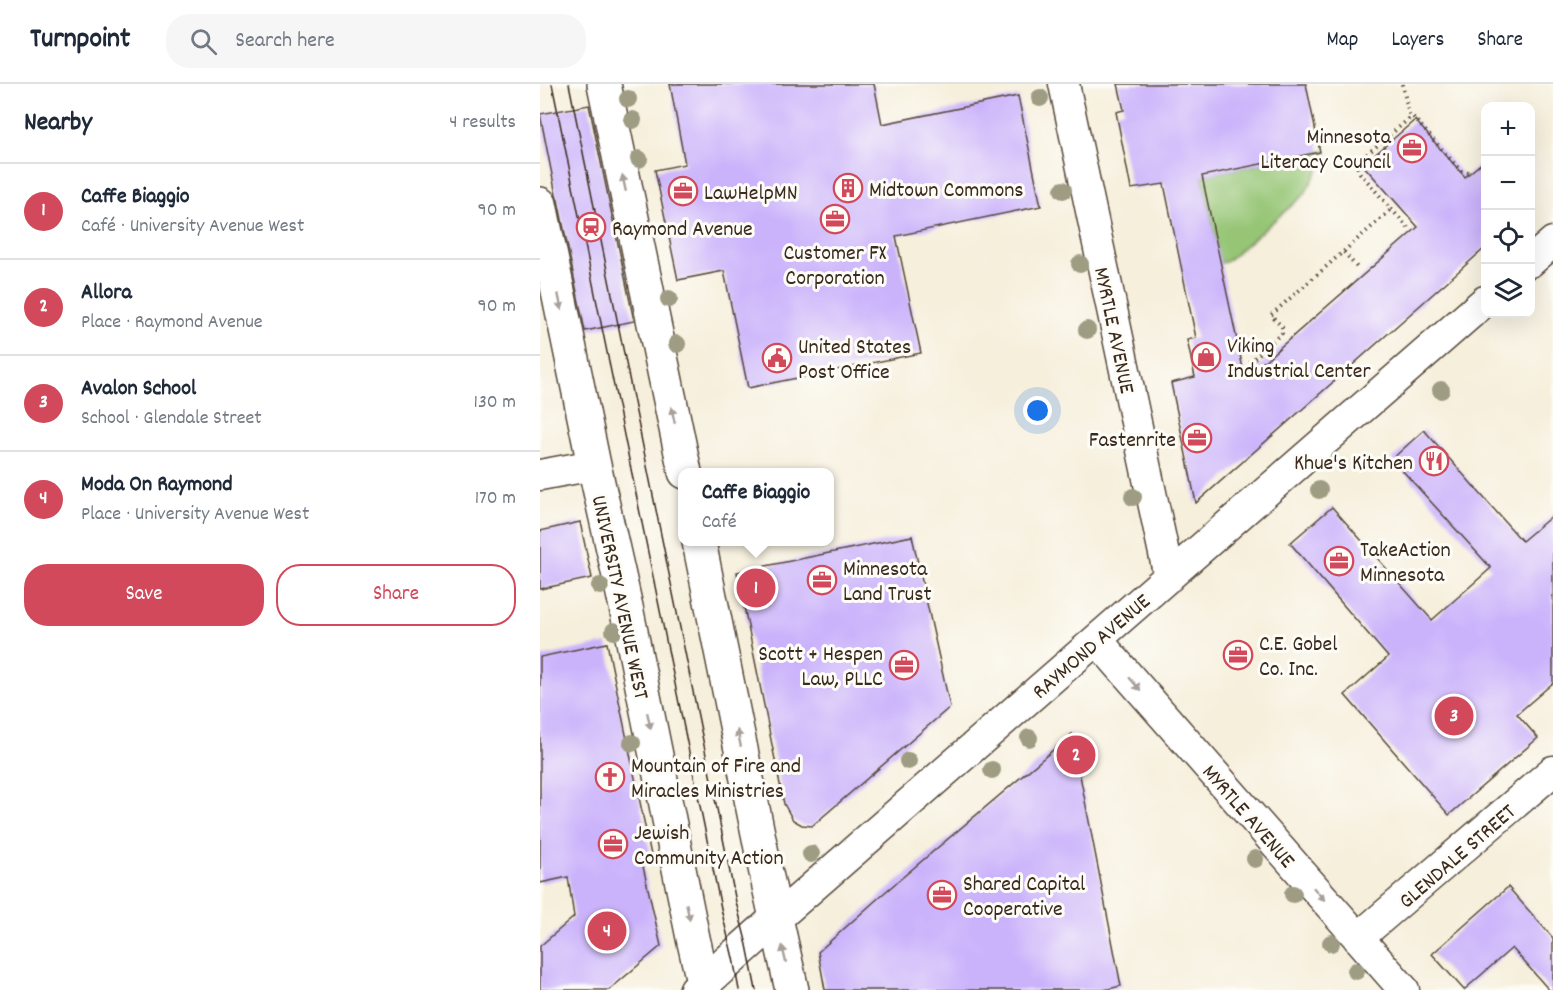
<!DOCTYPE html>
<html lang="en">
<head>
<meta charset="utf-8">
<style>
  :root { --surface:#fff; --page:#f6f6f7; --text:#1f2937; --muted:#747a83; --line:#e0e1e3; --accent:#d1495b }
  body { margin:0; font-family:Dekko,sans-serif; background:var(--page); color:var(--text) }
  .controls { position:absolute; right:18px; top:18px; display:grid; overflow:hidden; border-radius:12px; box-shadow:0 6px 24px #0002 }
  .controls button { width:54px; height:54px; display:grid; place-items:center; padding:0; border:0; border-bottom:2px solid var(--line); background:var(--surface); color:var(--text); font:30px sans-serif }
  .you { position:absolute; left:498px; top:327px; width:21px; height:21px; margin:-15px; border:4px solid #fff; border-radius:50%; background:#1a73e8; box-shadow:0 0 0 9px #1a73e833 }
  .badge { display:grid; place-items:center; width:39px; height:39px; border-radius:50%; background:var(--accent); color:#fff; font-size:20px; font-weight:700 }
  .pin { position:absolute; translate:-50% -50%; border:3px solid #fff; box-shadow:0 2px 6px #0006 }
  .popup { position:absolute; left:138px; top:384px; width:156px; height:78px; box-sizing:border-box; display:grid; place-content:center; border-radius:12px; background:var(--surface); filter:drop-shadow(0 2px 4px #0005); font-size:20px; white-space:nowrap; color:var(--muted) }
  .popup b { font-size:22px; color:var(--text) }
  .popup::after { content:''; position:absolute; left:50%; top:100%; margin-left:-12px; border:12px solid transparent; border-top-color:var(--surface) }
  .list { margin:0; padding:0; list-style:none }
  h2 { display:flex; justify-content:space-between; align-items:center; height:78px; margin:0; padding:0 24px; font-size:26px }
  h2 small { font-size:20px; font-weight:400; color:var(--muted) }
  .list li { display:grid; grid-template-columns:39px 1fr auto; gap:18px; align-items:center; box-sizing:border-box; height:96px; padding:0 24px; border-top:2px solid var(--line) }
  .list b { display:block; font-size:22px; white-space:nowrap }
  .list p { margin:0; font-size:20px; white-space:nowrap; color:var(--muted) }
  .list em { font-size:20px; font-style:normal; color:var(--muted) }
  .actions { display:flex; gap:12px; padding:18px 24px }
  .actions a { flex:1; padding:14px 0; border:2px solid var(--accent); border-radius:24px; text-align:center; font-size:21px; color:var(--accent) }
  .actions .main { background:var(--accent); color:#fff }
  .icon { flex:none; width:33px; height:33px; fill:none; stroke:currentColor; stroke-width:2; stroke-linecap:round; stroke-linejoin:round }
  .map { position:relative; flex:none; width:1013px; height:906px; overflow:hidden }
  header { display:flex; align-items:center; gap:36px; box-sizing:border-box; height:84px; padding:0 30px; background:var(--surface); border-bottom:2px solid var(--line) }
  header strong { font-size:28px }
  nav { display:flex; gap:33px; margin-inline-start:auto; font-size:21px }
  .search { width:420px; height:54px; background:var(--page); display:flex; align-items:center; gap:15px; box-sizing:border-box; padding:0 21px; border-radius:24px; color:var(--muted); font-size:22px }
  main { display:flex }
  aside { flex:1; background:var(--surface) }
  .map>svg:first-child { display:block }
</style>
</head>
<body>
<header>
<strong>Turnpoint</strong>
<div class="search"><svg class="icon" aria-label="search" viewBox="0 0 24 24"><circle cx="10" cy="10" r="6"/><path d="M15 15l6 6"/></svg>Search here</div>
<nav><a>Map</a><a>Layers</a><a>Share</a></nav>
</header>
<main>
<aside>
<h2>Nearby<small>4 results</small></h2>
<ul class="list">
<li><span class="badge">1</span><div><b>Caffe Biaggio</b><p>Café · University Avenue West</p></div><em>90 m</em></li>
<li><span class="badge">2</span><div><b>Allora</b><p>Place · Raymond Avenue</p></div><em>90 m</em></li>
<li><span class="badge">3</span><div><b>Avalon School</b><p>School · Glendale Street</p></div><em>130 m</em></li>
<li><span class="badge">4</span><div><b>Moda On Raymond</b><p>Place · University Avenue West</p></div><em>170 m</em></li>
</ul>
<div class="actions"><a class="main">Save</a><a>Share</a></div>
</aside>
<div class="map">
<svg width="1013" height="906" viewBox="0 0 1013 906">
  <rect width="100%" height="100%" fill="#fdfcf7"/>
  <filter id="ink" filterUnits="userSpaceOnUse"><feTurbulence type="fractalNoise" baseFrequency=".0167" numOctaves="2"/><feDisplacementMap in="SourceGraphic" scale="12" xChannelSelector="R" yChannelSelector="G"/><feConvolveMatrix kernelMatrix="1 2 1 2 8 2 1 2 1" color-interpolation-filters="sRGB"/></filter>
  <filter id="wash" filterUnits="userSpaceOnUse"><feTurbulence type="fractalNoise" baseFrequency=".008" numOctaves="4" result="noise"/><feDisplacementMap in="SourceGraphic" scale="24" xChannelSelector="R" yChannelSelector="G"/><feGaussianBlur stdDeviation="1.35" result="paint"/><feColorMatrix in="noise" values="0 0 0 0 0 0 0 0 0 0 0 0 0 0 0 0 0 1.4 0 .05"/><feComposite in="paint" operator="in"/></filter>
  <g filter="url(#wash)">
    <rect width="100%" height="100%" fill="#f6efdc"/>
    <!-- green -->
    <path fill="#95c575" stroke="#68784a" stroke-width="1.5" d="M784 67 787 71 764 111 686 178 680 179 662 92Z"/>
    <g id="blocks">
      <!-- building -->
      <path fill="#cbb3fb" d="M130 0H334L342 40 478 12 501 122 356 152 381 269 208 304 184 187 138 196 115 86 145 80Z
        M578 0H766L780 68 662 92 705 294 878 143 823 81 875 36 925 93 945 76V164L656 419 631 299 655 293 647 256 656 254 624 100 591 105 576 28 584 26Z
        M49 21 94 237 45 247 18 116 16 111 0 30Z
        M884 346 982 457 1013 431V599L977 630 998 654 909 731 805 611 848 573 750 459 792 423 892 536 951 484 852 375Z
        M40 438 52 494 0 505V447Z
        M372 452 410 623 272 742 262 741 253 736 244 720 197 488Z
        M67 559 112 776 102 778 121 862 69 906H0V862L34 833 28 793 0 799V573Z
        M532 650 581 902 564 906H285L278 868 344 809Z
        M968 803 1013 854V906H1009L972 864 924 906 892 870Z"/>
    </g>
  </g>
  <g filter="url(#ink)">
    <use href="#blocks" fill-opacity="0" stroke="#57483a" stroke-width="1.5"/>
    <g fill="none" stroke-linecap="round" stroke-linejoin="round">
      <!-- minor casing -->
      <g stroke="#57483a" stroke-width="33">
        <path id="minor" d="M524 0 629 493
          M990 178 1013 158
          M0 391 54 381
          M557 556 864 906
          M236 835 945 217
          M818 854 1013 687"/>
      </g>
      <!-- tertiary casing -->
      <g stroke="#57483a" stroke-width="36">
        <path id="tertiary" d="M156 906 236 835"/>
      </g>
      <!-- secondary casing -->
      <g stroke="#57483a" stroke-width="36">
        <path id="secondary" d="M64 0 145 388
          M0 120 54 381 86 523 153 854 165 906
          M159 458 226 789 252 906"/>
      </g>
      <!-- path -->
      <path stroke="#57483a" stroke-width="4" stroke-dasharray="1.5 4.5" stroke-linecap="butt" d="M862 0 870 34
        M868 144 820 89 817 82 820 76 870 34 873 33 921 87 930 88
        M804 168 819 186
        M710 278 742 249V243L731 231 852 125"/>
      <!-- minor -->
      <use href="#minor" stroke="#fff" stroke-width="30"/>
      <!-- tertiary -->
      <use href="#tertiary" stroke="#fff" stroke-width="33"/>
      <!-- secondary -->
      <use href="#secondary" stroke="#fff" stroke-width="33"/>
      <!-- tram -->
      <path stroke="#3b2a1e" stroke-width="1.5" d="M12 0 182 829 193 874 199 906
        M29 0 196 818 207 861 216 906"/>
    </g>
    <!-- trees -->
    <g fill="#9e9c82">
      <circle cx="500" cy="14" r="9"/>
      <circle cx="88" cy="15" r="9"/>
      <circle cx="93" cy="36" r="9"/>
      <circle cx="99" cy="75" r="9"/>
      <circle cx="523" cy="106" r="9"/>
      <circle cx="540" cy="180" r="9"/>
      <circle cx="129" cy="215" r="9"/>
      <circle cx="547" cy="246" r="9"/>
      <circle cx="137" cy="260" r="9"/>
      <circle cx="901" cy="306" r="9"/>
      <circle cx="779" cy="406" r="9"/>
      <circle cx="593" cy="413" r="9"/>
      <circle cx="60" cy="502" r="9"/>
      <circle cx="74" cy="547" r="9"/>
      <circle cx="489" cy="654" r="9"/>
      <circle cx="92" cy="659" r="9"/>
      <circle cx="368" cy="677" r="9"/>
      <circle cx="452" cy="686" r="9"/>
      <circle cx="271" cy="770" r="9"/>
      <circle cx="715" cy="775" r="9"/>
      <circle cx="753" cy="810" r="9"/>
      <circle cx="791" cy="859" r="9"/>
      <circle cx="816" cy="887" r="9"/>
    </g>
    <!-- one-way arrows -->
    <defs><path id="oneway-solid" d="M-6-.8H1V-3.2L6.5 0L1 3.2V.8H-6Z" transform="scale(1.5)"/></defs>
    <g fill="#a79f9a">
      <use href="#oneway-solid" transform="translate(84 99) rotate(-102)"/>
      <use href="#oneway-solid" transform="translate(20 218) rotate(78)"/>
      <use href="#oneway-solid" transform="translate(133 331) rotate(-102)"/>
      <use href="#oneway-solid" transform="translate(595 600) rotate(49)"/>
      <use href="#oneway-solid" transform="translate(109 637) rotate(78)"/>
      <use href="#oneway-solid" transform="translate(199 654) rotate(-102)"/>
      <use href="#oneway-solid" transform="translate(779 810) rotate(48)"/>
      <use href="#oneway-solid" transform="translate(148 828) rotate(79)"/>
      <use href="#oneway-solid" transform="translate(244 870) rotate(-103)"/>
    </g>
  </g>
  <!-- icons -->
  <defs>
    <g id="office-ring" transform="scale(1.5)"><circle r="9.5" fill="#fdfcf7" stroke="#d1495b" stroke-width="1.5"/><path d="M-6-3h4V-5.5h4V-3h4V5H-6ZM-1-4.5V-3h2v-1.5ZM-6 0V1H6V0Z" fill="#d1495b"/></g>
    <g id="building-ring" transform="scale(1.5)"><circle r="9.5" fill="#fdfcf7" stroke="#d1495b" stroke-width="1.5"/><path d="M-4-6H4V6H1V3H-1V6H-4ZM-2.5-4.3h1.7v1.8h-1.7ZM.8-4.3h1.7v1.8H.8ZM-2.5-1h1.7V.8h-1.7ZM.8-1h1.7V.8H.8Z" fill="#d1495b"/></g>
    <g id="station-ring" transform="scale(1.5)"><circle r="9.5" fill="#fdfcf7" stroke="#d1495b" stroke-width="1.5"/><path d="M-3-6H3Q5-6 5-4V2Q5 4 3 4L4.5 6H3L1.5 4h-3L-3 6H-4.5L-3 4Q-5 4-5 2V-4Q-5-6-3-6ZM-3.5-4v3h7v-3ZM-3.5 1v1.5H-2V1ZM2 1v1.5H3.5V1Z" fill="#d1495b"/></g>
    <g id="shop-ring" transform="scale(1.5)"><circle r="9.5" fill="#fdfcf7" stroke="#d1495b" stroke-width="1.5"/><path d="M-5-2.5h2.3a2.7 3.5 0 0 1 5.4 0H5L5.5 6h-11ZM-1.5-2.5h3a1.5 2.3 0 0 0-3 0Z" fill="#d1495b"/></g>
    <g id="civic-ring" transform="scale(1.5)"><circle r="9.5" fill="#fdfcf7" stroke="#d1495b" stroke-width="1.5"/><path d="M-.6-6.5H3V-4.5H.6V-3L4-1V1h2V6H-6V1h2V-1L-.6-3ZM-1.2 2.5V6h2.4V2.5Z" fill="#d1495b"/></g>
    <g id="restaurant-ring" transform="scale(1.5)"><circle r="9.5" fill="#fdfcf7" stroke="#d1495b" stroke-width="1.5"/><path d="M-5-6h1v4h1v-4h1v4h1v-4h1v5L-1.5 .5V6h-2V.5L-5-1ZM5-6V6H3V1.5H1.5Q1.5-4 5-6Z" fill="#d1495b"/></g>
    <g id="church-ring" transform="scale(1.5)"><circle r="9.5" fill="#fdfcf7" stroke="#d1495b" stroke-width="1.5"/><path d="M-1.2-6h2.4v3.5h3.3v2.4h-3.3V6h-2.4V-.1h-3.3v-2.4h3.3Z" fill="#d1495b"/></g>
  </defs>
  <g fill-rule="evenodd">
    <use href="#office-ring" x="872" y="64"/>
    <use href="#building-ring" x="308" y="104"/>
    <use href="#office-ring" x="143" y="107"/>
    <use href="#office-ring" x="295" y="135"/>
    <use href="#station-ring" x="51" y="143"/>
    <use href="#shop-ring" x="666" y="273"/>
    <use href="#civic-ring" x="237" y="274"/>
    <use href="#office-ring" x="657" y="354"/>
    <use href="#restaurant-ring" x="894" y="377"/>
    <use href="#office-ring" x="799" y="477"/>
    <use href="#office-ring" x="282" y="496"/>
    <use href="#office-ring" x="698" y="571"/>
    <use href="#office-ring" x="364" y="581"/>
    <use href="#church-ring" x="70" y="693"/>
    <use href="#office-ring" x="73" y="760"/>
    <use href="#office-ring" x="402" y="811"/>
  </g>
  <g text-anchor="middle" stroke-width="6" stroke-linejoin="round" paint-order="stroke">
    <!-- poi labels -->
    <g font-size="22" fill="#3b2a1e" stroke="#fdfcf7" text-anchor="start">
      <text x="851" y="59" text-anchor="end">Minnesota<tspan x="851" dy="25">Literacy Council</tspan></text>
      <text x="329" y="112">Midtown Commons</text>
      <text x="164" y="115">LawHelpMN</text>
      <text x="72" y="151">Raymond Avenue</text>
      <text x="295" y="175" text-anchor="middle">Customer FX<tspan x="295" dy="25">Corporation</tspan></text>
      <text x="687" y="268">Viking<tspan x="687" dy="25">Industrial Center</tspan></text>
      <text x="258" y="269">United States<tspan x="258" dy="25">Post Office</tspan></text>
      <text x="636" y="362" text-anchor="end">Fastenrite</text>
      <text x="873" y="385" text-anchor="end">Khue's Kitchen</text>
      <text x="820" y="472">TakeAction<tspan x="820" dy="25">Minnesota</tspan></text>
      <text x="303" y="491">Minnesota<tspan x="303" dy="25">Land Trust</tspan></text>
      <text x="719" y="566">C.E. Gobel<tspan x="719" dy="25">Co. Inc.</tspan></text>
      <text x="343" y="576" text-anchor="end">Scott + Hespen<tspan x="343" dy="25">Law, PLLC</tspan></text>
      <text x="91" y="688">Mountain of Fire and<tspan x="91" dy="25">Miracles Ministries</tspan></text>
      <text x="94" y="755">Jewish<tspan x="94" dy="25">Community Action</tspan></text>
      <text x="423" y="806">Shared Capital<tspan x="423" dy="25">Cooperative</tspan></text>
    </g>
    <!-- street labels -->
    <g font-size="22" fill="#3b2a1e" stroke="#fdfcf7">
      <text transform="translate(576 246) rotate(78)" y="8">MYRTLE AVENUE</text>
      <text transform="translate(82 513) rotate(78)" y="8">UNIVERSITY AVENUE WEST</text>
      <text transform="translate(550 561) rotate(-41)" y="8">RAYMOND AVENUE</text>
      <text transform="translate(710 731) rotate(49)" y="8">MYRTLE AVENUE</text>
      <text transform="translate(916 771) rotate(-41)" y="8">GLENDALE STREET</text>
    </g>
  </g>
</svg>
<div class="controls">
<button>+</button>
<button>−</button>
<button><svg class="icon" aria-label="locate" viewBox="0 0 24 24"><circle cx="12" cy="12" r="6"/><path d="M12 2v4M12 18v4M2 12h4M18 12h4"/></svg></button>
<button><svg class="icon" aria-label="layers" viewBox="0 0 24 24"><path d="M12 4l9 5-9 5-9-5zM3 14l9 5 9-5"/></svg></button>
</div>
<div class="you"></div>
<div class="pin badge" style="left:216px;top:504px">1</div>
<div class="popup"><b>Caffe Biaggio</b>Café</div>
<div class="pin badge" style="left:536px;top:671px">2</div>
<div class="pin badge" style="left:914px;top:632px">3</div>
<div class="pin badge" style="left:67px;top:847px">4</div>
</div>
</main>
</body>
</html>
